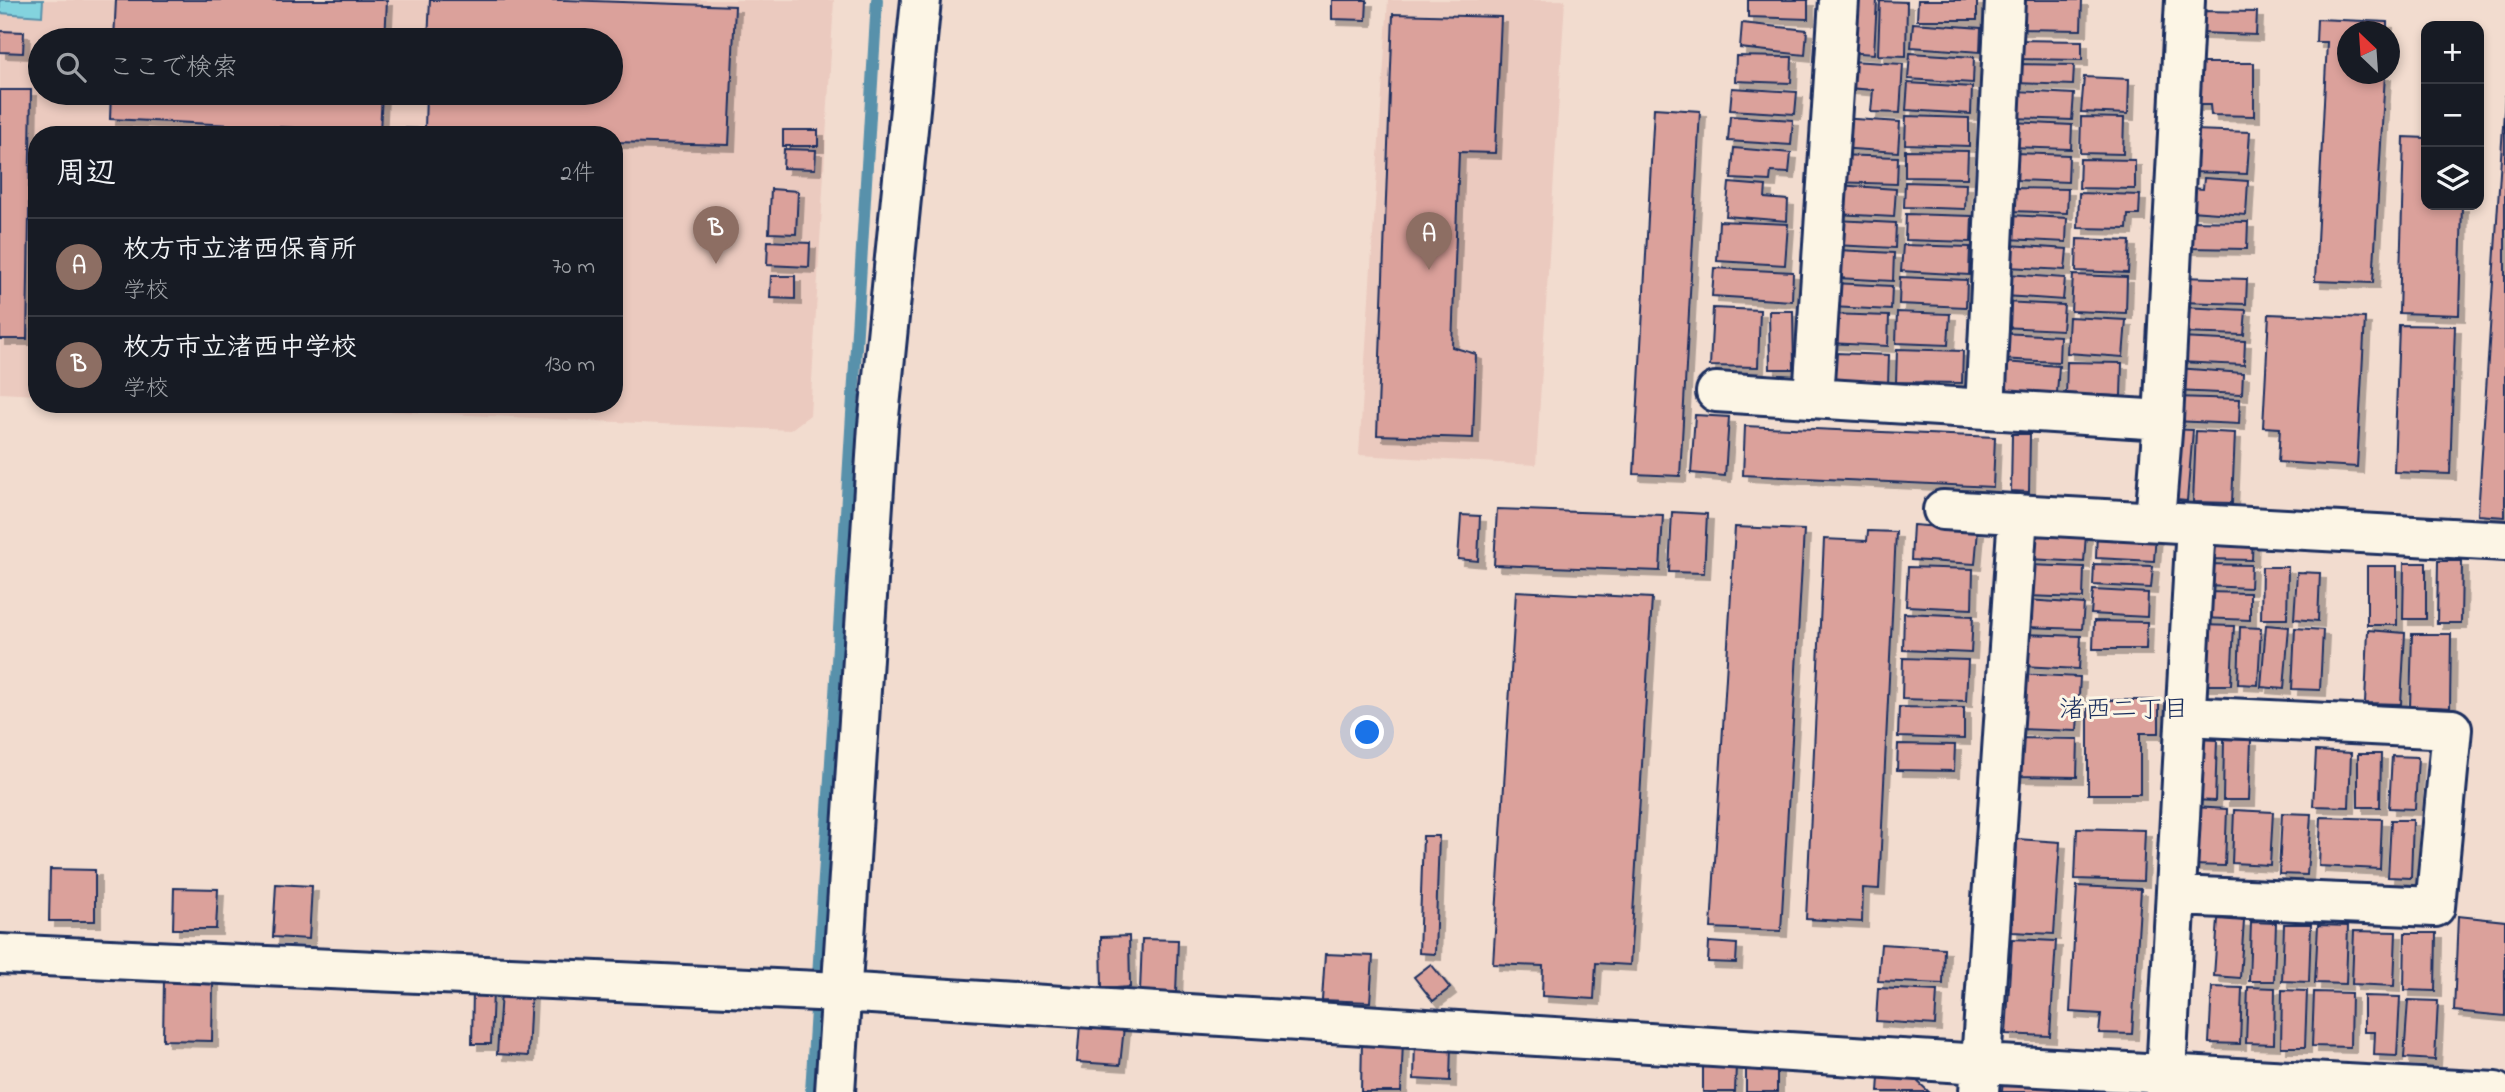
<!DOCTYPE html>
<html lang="ja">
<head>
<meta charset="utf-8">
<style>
  :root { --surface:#171b24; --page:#242831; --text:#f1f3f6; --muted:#9ea1a6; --line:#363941; --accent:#919bb2 }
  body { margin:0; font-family:"Indie Flower","Klee One",sans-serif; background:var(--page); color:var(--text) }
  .controls { position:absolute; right:21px; top:21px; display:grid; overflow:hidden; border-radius:14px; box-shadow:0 4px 10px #0003 }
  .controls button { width:63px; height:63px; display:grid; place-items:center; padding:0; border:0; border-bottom:2px solid var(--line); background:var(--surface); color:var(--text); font:35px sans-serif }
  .compass { position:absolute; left:2337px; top:21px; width:63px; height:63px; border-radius:50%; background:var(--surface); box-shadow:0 4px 10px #0003; rotate:335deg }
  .you { position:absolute; left:1368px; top:733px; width:24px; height:24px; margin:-18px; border:5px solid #fff; border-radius:50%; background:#1a73e8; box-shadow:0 0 0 10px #1a73e833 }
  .badge { display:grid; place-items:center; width:46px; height:46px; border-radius:50%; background:var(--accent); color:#fff; font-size:23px; font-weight:700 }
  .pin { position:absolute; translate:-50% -58px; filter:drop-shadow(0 2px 4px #0008) }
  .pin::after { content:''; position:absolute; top:37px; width:24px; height:21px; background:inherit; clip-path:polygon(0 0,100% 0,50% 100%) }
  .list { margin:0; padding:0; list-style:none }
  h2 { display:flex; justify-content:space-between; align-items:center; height:91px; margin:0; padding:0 28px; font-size:30px }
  h2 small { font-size:23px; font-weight:400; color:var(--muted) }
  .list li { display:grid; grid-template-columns:46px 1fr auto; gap:21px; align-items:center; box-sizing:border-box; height:98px; padding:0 28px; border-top:2px solid var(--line) }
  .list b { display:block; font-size:26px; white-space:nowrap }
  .list p { margin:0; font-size:23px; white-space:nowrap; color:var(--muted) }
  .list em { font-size:23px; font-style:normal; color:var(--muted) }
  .icon { flex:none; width:38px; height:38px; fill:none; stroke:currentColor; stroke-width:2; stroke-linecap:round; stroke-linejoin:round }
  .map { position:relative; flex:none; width:2505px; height:1092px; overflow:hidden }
  .search { position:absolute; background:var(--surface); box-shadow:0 4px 10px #0003; left:28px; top:28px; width:595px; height:77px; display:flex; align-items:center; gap:18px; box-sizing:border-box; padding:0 24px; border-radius:38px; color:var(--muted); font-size:26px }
  .panel { position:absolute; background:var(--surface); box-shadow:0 4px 10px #0003; left:28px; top:126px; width:595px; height:287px; border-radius:28px }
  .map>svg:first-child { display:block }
</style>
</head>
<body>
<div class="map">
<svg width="2505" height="1092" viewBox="0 0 2505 1092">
  <defs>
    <filter id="shadow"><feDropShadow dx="6" dy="6" stdDeviation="0" flood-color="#0004"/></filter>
  </defs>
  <rect width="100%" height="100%" fill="#f2dccf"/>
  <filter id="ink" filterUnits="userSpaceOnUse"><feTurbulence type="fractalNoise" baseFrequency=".0143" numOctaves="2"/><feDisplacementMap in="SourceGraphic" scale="14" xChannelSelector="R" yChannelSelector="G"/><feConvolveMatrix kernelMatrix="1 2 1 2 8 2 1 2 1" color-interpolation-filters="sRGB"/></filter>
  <g filter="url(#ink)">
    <!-- built -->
    <path fill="#ebcabf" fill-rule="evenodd" d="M0 0H834L810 415 790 430 235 404H614V135H37V395L0 393ZM40 40H611V93H40Z
      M1388 0H1565L1536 465 1359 455Z"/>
    <!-- water -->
    <path fill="#83d3de" stroke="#5991ab" stroke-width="2" d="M0 0H43L42 16 0 13Z"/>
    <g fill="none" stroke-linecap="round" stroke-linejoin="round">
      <!-- stream -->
      <path stroke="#5991ab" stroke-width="12" d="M811 1092 877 0"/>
    </g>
    <!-- building -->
    <path fill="#dba19b" stroke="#1b2f5e" stroke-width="2" filter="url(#shadow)" d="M116 0H387L385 40H114Z
      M430 0H565L735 6 729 145 614 142V135H392L393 128 425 129 426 93H611V40H428Z
      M1332 0H1367L1366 20 1332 19Z
      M1748 0H1808V19L1748 17Z
      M1848 0H1877L1874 54 1845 52Z
      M1918 0H1977V20H1917Z
      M2018 0H2082L2081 30 2017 29Z
      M1880 1 1907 2 1906 56 1878 55Z
      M2201 11 2257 12 2256 35 2200 33Z
      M1393 14 1501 17 1495 153 1459 152 1452 347 1476 354 1473 438 1377 435Z
      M2317 19 2387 22V32H2348V74H2385L2373 283 2315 281 2327 42H2316Z
      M1742 23 1807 30 1805 55 1740 48Z
      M1913 23 1981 28 1980 52 1911 47Z
      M0 31 24 32 23 53 0 52Z
      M2017 40 2082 41V60L2017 59Z
      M1910 53 1974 57 1973 83 1908 79Z
      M1736 56 1792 57 1791 83 1735 81Z
      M1850 61 1903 64 1900 113 1871 112 1873 90 1848 88Z
      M2191 63H2254V116L2211 115 2210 105H2191Z
      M2016 64 2074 65 2073 85 2016 83Z
      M2084 77 2129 79 2128 114 2081 112Z
      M1908 83 1972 87 1971 114 1906 110Z
      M1732 88 1797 92 1795 114 1730 110Z
      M0 90H31L27 339H0Z
      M2016 91 2074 94 2072 120 2014 118Z
      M111 93H382L380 132 110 119Z
      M2505 95V517L2478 515Z
      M1654 108 1700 111 1680 476 1634 474Z
      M1730 116 1793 120 1791 145 1728 141Z
      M1906 116 1969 118V146L1905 144Z
      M2081 117 2124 118 2123 154 2080 153Z
      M1839 118 1900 122 1898 152 1837 148Z
      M2011 122 2072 125 2071 149 2010 147Z
      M783 130H818V146H783Z
      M2194 130 2250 132 2247 174 2191 172Z
      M2404 137 2426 138V205H2462L2459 315 2399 313Z
      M1734 148 1791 153 1789 173 1771 172 1770 181 1731 179Z
      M784 149 816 150 815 169 783 168Z
      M1905 150 1968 151 1967 178 1905 177Z
      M2015 153 2069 155 2068 182 2014 180Z
      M1835 155 1898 157 1897 184 1834 182Z
      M2080 159 2135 160V189L2079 188Z
      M2204 178 2248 181 2246 215 2190 211 2192 188 2203 189Z
      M1905 182 1966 184 1965 209 1904 207Z
      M1729 183 1766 186 1765 198 1788 200 1787 221 1726 216Z
      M1837 185 1896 189 1894 217 1836 214Z
      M2011 188 2068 189 2067 213 2010 211Z
      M771 189 798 191 796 234 769 233Z
      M2079 193 2140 195 2139 215H2128L2127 229 2078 228Z
      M1906 214 1972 216 1971 242 1905 240Z
      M2010 215 2067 218 2066 242 2008 239Z
      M1836 220 1896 223 1895 248 1834 245Z
      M1719 221 1788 224 1785 265 1717 261Z
      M2188 221 2248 222 2247 249 2187 248Z
      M2077 239 2130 241 2128 273 2076 271Z
      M768 241 810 243 809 267 767 265Z
      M1903 245 1970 247 1969 275 1901 271Z
      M2009 245 2067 249 2065 270 2007 267Z
      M1838 250 1894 253 1893 281 1837 278Z
      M1714 268 1793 272 1792 301 1712 296Z
      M2007 274 2065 278 2063 300 2005 296Z
      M2073 275 2127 277 2126 313 2071 311Z
      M771 276H795V299L770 298Z
      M1900 277 1967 280 1966 307 1899 304Z
      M2181 277 2247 279 2246 304 2180 302Z
      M1832 283 1892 286 1891 310 1831 307Z
      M2003 302 2064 305 2062 330 2002 327Z
      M2181 307 2246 310 2244 335 2180 333Z
      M1713 308 1760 310 1758 367 1710 366Z
      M1769 311H1793L1794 369H1770Z
      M1897 312 1950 314 1948 345 1896 343Z
      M1829 314 1889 316 1888 346 1828 343Z
      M2269 314 2365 318 2357 467 2278 462 2280 428 2263 427Z
      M2069 317 2126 320 2123 357 2067 353Z
      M2399 325 2455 326 2450 474 2394 472Z
      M2000 333 2060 336 2059 362 1999 359Z
      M2179 338 2245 341 2244 365 2178 362Z
      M1897 349 1963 351 1962 383 1896 382Z
      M1835 353 1889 355 1888 385 1834 383Z
      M2002 362 2059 366 2057 393 2001 390Z
      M2067 362 2122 363 2121 396 2066 394Z
      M2177 368 2243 373 2242 394 2175 391Z
      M2175 397 2240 399 2239 424 2174 421Z
      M1695 415 1729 417 1725 476 1691 473Z
      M1745 426 1995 437 1993 487 1743 475Z
      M2170 429 2193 430 2187 501 2165 499Z
      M2196 431 2235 433 2232 503 2193 502Z
      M2012 434H2030L2029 492 2011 491Z
      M1497 509 1663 515 1660 571 1494 565Z
      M1672 512 1707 514 1704 573 1669 572Z
      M1461 515 1480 516 1478 561 1458 559Z
      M1913 525 1978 530 1975 564 1911 560Z
      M1735 527 1804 530 1781 931 1711 928Z
      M2032 530 2086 534 2084 562 2030 559Z
      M1868 531 1896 532 1879 889 1863 888 1862 922 1806 919 1824 539 1867 541Z
      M2097 531 2156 533 2154 561 2096 558Z
      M2210 535 2253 536 2252 560 2209 559Z
      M2438 561H2462L2461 623H2437Z
      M2404 563H2426V619H2403Z
      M2094 564 2153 566 2151 588 2093 585Z
      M2207 564 2251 565 2250 588 2206 586Z
      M2028 565 2084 567 2083 598 2027 596Z
      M2367 566H2397V625H2367Z
      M1908 567 1973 569 1972 609 1906 606Z
      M2262 567H2288L2287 619H2261Z
      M2297 572 2320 573 2318 621 2294 619Z
      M2093 590 2148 593 2147 617 2091 614Z
      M1516 591 1652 598 1630 965 1596 963 1594 999 1542 996 1543 966 1493 964Z
      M2204 592 2250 593V620L2202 618Z
      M2027 600 2084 604 2082 629 2026 627Z
      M1904 613 1973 616 1971 653 1903 650Z
      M2094 621 2147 622 2146 649H2093Z
      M2202 625 2234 626 2231 685H2199Z
      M2266 625 2289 627 2284 689 2261 687Z
      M2240 627 2261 628 2258 685 2238 684Z
      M2295 628 2323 630 2320 690 2292 689Z
      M2368 630 2405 633 2401 704 2365 703Z
      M2023 634 2081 636 2079 669 2022 666Z
      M2412 634H2451L2450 708 2410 707Z
      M1903 658 1968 660 1966 701 1902 699Z
      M2019 674 2080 677 2077 731 2017 729Z
      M2088 700H2159V733H2140V794H2088Z
      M1899 707 1964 708V739L1898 737Z
      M2016 738 2078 739 2077 777 2015 776Z
      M2195 739 2217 740 2215 801 2193 800Z
      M2224 739 2251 740 2249 800H2223Z
      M1898 744 1955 745 1954 771 1897 770Z
      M2316 751 2351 753 2349 807 2313 806Z
      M2358 754H2381L2380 807H2358Z
      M2392 756 2418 757 2415 809 2389 808Z
      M2193 807 2227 809 2225 866 2191 865Z
      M2234 810 2273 812 2270 865 2232 863Z
      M2282 813 2311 814 2307 875 2279 874Z
      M2321 817 2382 819 2380 869 2319 866Z
      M2391 820H2413L2411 878 2388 877Z
      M2077 828 2145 830 2143 881 2075 879Z
      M1423 836H1439L1435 954 1419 953Z
      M2017 839 2060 842 2054 934 2012 932Z
      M50 869 95 870V921H49Z
      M276 884 312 886 309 939 273 937Z
      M2077 886 2141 889 2132 1034 2099 1033 2101 1014 2070 1012Z
      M174 888 218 889 216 929H173Z
      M2458 916 2505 921V1016L2454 1011Z
      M2218 919 2244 921 2240 978 2214 976Z
      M2251 922 2276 923 2274 981H2249Z
      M2284 924H2311L2309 982 2282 981Z
      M2318 925 2348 926 2346 984 2315 983Z
      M2354 931 2396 932 2394 986 2352 984Z
      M2405 933H2436L2435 991 2404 990Z
      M1129 936 1130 987 1102 989 1101 937Z
      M1142 939 1178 940 1176 993 1140 992Z
      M2012 939 2056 941 2050 1036 2006 1034Z
      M1709 942 1737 944 1736 963 1708 962Z
      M1881 944 1944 948 1943 984 1878 981Z
      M1325 954 1373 956 1370 1002 1322 1000Z
      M1431 964 1450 988 1433 1001 1414 977Z
      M164 980 213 981 212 1041 163 1040Z
      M2212 987 2242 988 2240 1044 2209 1043Z
      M2248 987 2275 988 2274 1044 2246 1043Z
      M1878 988 1937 991 1935 1025 1876 1021Z
      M473 990 493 991 491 1044H472Z
      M2282 990 2307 991 2305 1047H2281Z
      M501 992 531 993 528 1056 497 1054Z
      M2314 992 2351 993 2350 1047 2312 1046Z
      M2364 996 2400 997 2397 1056 2374 1055 2375 1032H2364Z
      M2408 1000 2438 1001 2435 1060 2404 1058Z
      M1080 1024 1124 1027 1120 1065 1077 1062Z
      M1362 1040 1403 1041 1401 1092H1361Z
      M1415 1041 1451 1043 1450 1081 1414 1079Z
      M1703 1065H1736L1735 1092H1703Z
      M1777 1068V1092H1746V1069Z
      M1879 1077 1915 1079 1929 1092H1878Z
      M2003 1077 2053 1081V1092H2002Z
      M2066 1087 2123 1091 2122 1092H2066Z"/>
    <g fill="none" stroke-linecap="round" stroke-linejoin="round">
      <!-- minor casing -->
      <g stroke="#1b2f5e" stroke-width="44">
        <path id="minor" d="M1716 392 2163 420 2185 0
          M1813 398 1839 0
          M1985 409 2005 0
          M1943 510 2505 541
          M2155 521 2163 420
          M2176 896 2435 907 2452 729 2186 716
          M0 954 840 992 1981 1064 2495 1092
          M835 1092 878 426 921 0
          M1979 1092 2018 514
          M2165 1092 2196 524"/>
      </g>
      <!-- minor -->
      <use href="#minor" stroke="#fcf5e5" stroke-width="38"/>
    </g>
  </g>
  <g text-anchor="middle" stroke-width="6" stroke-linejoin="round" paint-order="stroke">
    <!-- neighbourhood labels -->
    <g font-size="26" fill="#1b2f5e" stroke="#fcf5e5">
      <text x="2124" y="717">渚西二丁目</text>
    </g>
  </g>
</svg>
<div class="controls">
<button>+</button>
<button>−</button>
<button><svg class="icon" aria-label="layers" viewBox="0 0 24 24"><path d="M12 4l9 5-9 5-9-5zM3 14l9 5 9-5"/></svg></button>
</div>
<svg class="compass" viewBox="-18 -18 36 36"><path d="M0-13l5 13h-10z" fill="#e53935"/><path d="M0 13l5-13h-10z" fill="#9ea1a6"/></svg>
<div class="you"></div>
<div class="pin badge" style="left:1429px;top:270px;background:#8d6e63">A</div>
<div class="pin badge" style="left:716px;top:264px;background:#8d6e63">B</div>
<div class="search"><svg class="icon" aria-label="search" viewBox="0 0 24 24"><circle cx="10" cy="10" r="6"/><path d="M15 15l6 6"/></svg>ここで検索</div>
<section class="panel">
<h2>周辺<small>2件</small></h2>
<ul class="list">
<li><span class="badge" style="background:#8d6e63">A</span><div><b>枚方市立渚西保育所</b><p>学校</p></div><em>70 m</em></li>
<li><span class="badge" style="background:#8d6e63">B</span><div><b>枚方市立渚西中学校</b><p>学校</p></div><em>130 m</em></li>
</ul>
</section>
</div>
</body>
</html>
